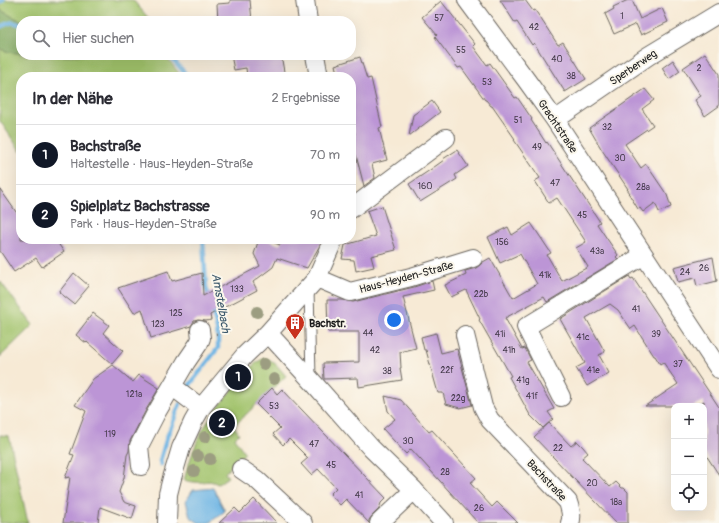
<!DOCTYPE html>
<html lang="de">
<head>
<meta charset="utf-8">
<style>
  :root { --surface:#fff; --page:#f2f2f3; --text:#2b2b33; --muted:#7c7c81; --line:#e1e1e2; --accent:#111827 }
  body { margin:0; font-family:Pangolin,sans-serif; background:var(--page); color:var(--text) }
  .controls { position:absolute; right:12px; bottom:12px; display:grid; overflow:hidden; border-radius:8px; box-shadow:0 4px 16px #0002 }
  .controls button { width:36px; height:36px; display:grid; place-items:center; padding:0; border:0; border-bottom:1px solid var(--line); background:var(--surface); color:var(--text); font:20px sans-serif }
  .you { position:absolute; left:394px; top:320px; width:14px; height:14px; margin:-10px; border:3px solid #fff; border-radius:50%; background:#1a73e8; box-shadow:0 0 0 6px #1a73e833 }
  .badge { display:grid; place-items:center; width:26px; height:26px; border-radius:50%; background:var(--accent); color:#fff; font-size:13px; font-weight:700 }
  .pin { position:absolute; translate:-50% -50%; border:2px solid #fff; box-shadow:0 1px 4px #0006 }
  .list { margin:0; padding:0; list-style:none }
  h2 { display:flex; justify-content:space-between; align-items:center; height:52px; margin:0; padding:0 16px; font-size:17px }
  h2 small { font-size:13px; font-weight:400; color:var(--muted) }
  .list li { display:grid; grid-template-columns:26px 1fr auto; gap:12px; align-items:center; box-sizing:border-box; height:60px; padding:0 16px; border-top:1px solid var(--line) }
  .list b { display:block; font-size:15px; white-space:nowrap }
  .list p { margin:0; font-size:13px; white-space:nowrap; color:var(--muted) }
  .list em { font-size:13px; font-style:normal; color:var(--muted) }
  .icon { flex:none; width:22px; height:22px; fill:none; stroke:currentColor; stroke-width:2; stroke-linecap:round; stroke-linejoin:round }
  .map { position:relative; flex:none; width:719px; height:523px; overflow:hidden }
  .search { position:absolute; background:var(--surface); box-shadow:0 4px 16px #0002; left:16px; top:16px; width:340px; height:44px; display:flex; align-items:center; gap:10px; box-sizing:border-box; padding:0 14px; border-radius:16px; color:var(--muted); font-size:15px }
  .panel { position:absolute; background:var(--surface); box-shadow:0 4px 16px #0002; left:16px; top:72px; width:340px; height:172px; border-radius:16px }
  .map>svg:first-child { display:block }
</style>
</head>
<body>
<div class="map">
<svg width="719" height="523" viewBox="0 0 719 523">
  <rect width="100%" height="100%" fill="#fbf7ec"/>
  <filter id="ink" filterUnits="userSpaceOnUse"><feTurbulence type="fractalNoise" baseFrequency=".025" numOctaves="2"/><feDisplacementMap in="SourceGraphic" scale="8" xChannelSelector="R" yChannelSelector="G"/><feConvolveMatrix kernelMatrix="1 2 1 2 8 2 1 2 1" color-interpolation-filters="sRGB"/></filter>
  <filter id="wash" filterUnits="userSpaceOnUse"><feTurbulence type="fractalNoise" baseFrequency=".012" numOctaves="4" result="noise"/><feDisplacementMap in="SourceGraphic" scale="16" xChannelSelector="R" yChannelSelector="G"/><feGaussianBlur stdDeviation="0.9" result="paint"/><feColorMatrix in="noise" values="0 0 0 0 0 0 0 0 0 0 0 0 0 0 0 0 0 1.4 0 .05"/><feComposite in="paint" operator="in"/></filter>
  <g filter="url(#wash)">
    <rect width="100%" height="100%" fill="#f7ead5"/>
    <!-- green -->
    <path fill="#a0c26b" stroke="#5e6f44" d="M0 0H133L151 21H104L103 18 96 21H21L0 10Z
      M0 48 6 52 21 53V55L69 56 72 55H165L182 77H21V152L0 121Z
      M0 281 33 325 0 357Z
      M265 358C274 360 280 369 286 376L234 426 239 434 236 437 235 439 245 453 234 463 225 473 228 477 218 484C206 478 205 484 194 482 191 482 187 481 184 480 188 464 194 448 201 433 211 414 226 397 240 380 247 372 254 362 265 358Z
      M0 435 9 436 28 523H0Z"/>
    <!-- forest -->
    <path fill="#80a85f" stroke="#4e623e" d="M0 10 21 21V53L6 52 0 48Z"/>
    <!-- water -->
    <path fill="#6cb4e4" stroke="#446880" d="M213 488 225 511 209 523H199L190 517 186 501 193 490Z"/>
    <g fill="none" stroke-linecap="round" stroke-linejoin="round">
      <!-- stream -->
      <path stroke="#6cb4e4" stroke-width="4.5" d="M0 2 3 0
        M0 27C9 23 11 20 21 25
        M169 55 177 64 188 77
        M203 239 206 287 209 299
        M189 386 218 348V337L217 329 212 308
        M161 464 160 461 167 437 180 404"/>
    </g>
    <g id="blocks">
      <!-- building -->
      <path fill="#bc95d6" d="M230 0H250L252 21H218L217 4 230 3Z
        M500 0H525L533 11 535 10 558 45 563 42 586 79 565 92 534 43 532 45 517 22 515 23Z
        M628 0H632L640 19 662 8 668 22 641 35 636 24 614 34 605 14 614 9 613 7Z
        M441 1 475 44 473 46 487 65 490 63 515 98 517 97 532 119 531 120 546 143 547 142 600 222 597 224 618 255 616 257 618 259 547 302 544 297 505 318 522 349 525 348 531 360 527 362 554 409 548 412 553 419 543 428 530 415 509 377 511 376 479 320 480 319 466 290 451 297 445 285 466 275 465 271 476 268 480 265 483 262 490 258 513 298 537 284 520 254 500 263 488 237 508 227 512 235 531 223 551 253 547 255 562 281 588 267 576 248 586 242 557 198 549 203 535 181 540 178 514 140 515 139 492 106H491L486 100H485L461 67 458 68 435 37 437 35 422 17Z
        M705 53 719 74V106L705 116 695 100 701 96 683 68Z
        M231 55H281L285 77H247L246 68 234 70Z
        M360 57 367 79 371 78 382 127 379 128 387 160 372 164 375 178 364 186 356 155 354 156 351 144V135L355 134 351 117V77H338L335 65Z
        M673 60 680 71 669 79 662 68Z
        M645 89 654 100 642 109 653 125 625 144 641 168 646 164 667 195 671 207 659 212 655 203 643 212 640 208 638 209 629 194 630 193 627 189H628L602 150 589 128Z
        M432 101 440 112 409 136 413 115Z
        M457 150 468 166 455 175 457 179 420 202 409 184 430 170 444 160 443 159Z
        M0 189 21 219V239H55L64 252 42 267 36 258 14 272 0 251Z
        M382 206 396 250 371 256 374 267 356 271 354 260 342 259 345 245 376 236 367 211Z
        M259 239H264L280 245 282 239H323L319 247 307 268 277 258 273 267 253 282 257 290 210 315 211 320 206 321 198 320 194 321 191 326 151 338 142 309 134 313 118 288 168 271 172 281 202 273 203 296 260 266 254 254Z
        M713 257 717 281 697 286 695 278 678 282 674 267Z
        M74 273 89 286 74 304 59 292Z
        M629 276 631 279 633 278 719 407V475L704 452V401L694 406H645L678 384 663 362 660 364 655 356H654L635 326 631 329 618 310 610 304 586 318 605 352 599 355 609 373 587 386 576 368 585 363 560 319Z
        M432 281 434 290 403 297 416 348 400 352 401 368H400L402 380 359 387 358 378 324 379 323 363 359 362V332H328L327 300H343L353 302 414 287Z
        M93 313 109 325 103 333 123 351 112 364 87 342 86 343 76 335Z
        M436 333 441 353 457 349 459 356 472 405 460 408 446 404 443 393H438L426 350H424L421 337Z
        M113 365 133 382 139 375 159 388 146 410 130 441 129 451 127 455 124 478 119 492 124 502 136 506 132 519 100 507 98 523H63L70 477 65 478 74 455 70 454 86 411 75 405 93 379Z
        M272 388 277 394 282 389 386 498 381 503 379 509 372 516 369 520V523L346 499 340 505 330 494 336 488 318 469 311 475 301 464 308 458 289 439 283 445 273 434 280 428 256 404Z
        M385 396 401 400 429 432 432 430 476 478 470 483 492 507 497 502 518 523H478L411 449 406 454 383 429 395 419 388 411Z
        M549 423 571 446 577 441 583 447 588 453 582 458 610 487 616 482 622 488H624L628 492V523H616L534 437Z
        M254 499 277 523H219L235 508 240 513Z"/>
    </g>
  </g>
  <g filter="url(#ink)">
    <use href="#blocks" fill-opacity="0" stroke="#69645d" stroke-width="1"/>
    <g fill="none" stroke-linecap="round" stroke-linejoin="round">
      <!-- lane casing -->
      <g stroke="#69645d" stroke-width="11">
        <path id="lane" d="M309 288 311 379"/>
      </g>
      <!-- street casing -->
      <g stroke="#69645d" stroke-width="20">
        <path id="street" d="M305 0 308 21
          M467 0 527 81 555 120 719 369
          M315 55 319 77
          M555 120 648 56 719 13
          M351 209 446 138
          M317 278 350 292 411 277 473 258
          M268 333 311 380 371 448 414 490 444 523
          M465 335 483 407 490 420 568 502C570 509 573 516 570 523
          M172 386 201 408
          M561 397 526 327 644 255
          M141 466 139 446 155 415 186 362 199 343 201 338 200 330
          M241 469 257 480 303 523
          M167 523 168 494 172 478 181 448 193 422 201 408 244 356 268 333 317 278 334 239
          M379 523 414 490"/>
      </g>
      <!-- path -->
      <path stroke="#69645d" stroke-width="2.5" stroke-dasharray="1 3" stroke-linecap="butt" d="M216 334 231 330"/>
      <!-- lane -->
      <use href="#lane" stroke="#fff" stroke-width="9"/>
      <!-- street -->
      <use href="#street" stroke="#fff" stroke-width="18"/>
    </g>
    <!-- trees -->
    <g fill="#9c9d81">
      <circle cx="257" cy="312" r="6"/>
      <circle cx="264" cy="364" r="6"/>
      <circle cx="274" cy="379" r="6"/>
      <circle cx="240" cy="386" r="6"/>
      <circle cx="217" cy="418" r="6"/>
      <circle cx="205" cy="437" r="6"/>
      <circle cx="198" cy="456" r="6"/>
      <circle cx="210" cy="459" r="6"/>
      <circle cx="194" cy="471" r="6"/>
    </g>
  </g>
  <!-- icons -->
  <defs>
    <g id="building-pin" transform="scale(1)"><path d="M0 17L-7.5 6A9.5 9.5 0 1 1 7.5 6Z" fill="#c8321e" stroke="#fbf7ec"/><path d="M-4-6H4V6H1V3H-1V6H-4ZM-2.5-4.3h1.7v1.8h-1.7ZM.8-4.3h1.7v1.8H.8ZM-2.5-1h1.7V.8h-1.7ZM.8-1h1.7V.8H.8Z" fill="#fff"/></g>
  </defs>
  <g fill-rule="evenodd">
    <use href="#building-pin" x="295" y="323"/>
  </g>
  <g text-anchor="middle" stroke-width="4" stroke-linejoin="round" paint-order="stroke">
    <!-- number labels -->
    <g font-size="9" fill="#443a4a">
      <text x="622" y="19">1</text>
      <text x="439" y="21">57</text>
      <text x="534" y="30">42</text>
      <text x="461" y="53">55</text>
      <text x="557" y="62">40</text>
      <text x="699" y="71">2</text>
      <text x="571" y="79">38</text>
      <text x="487" y="85">53</text>
      <text x="518" y="123">51</text>
      <text x="607" y="130">32</text>
      <text x="537" y="150">49</text>
      <text x="620" y="161">30</text>
      <text x="555" y="186">47</text>
      <text x="425" y="189">160</text>
      <text x="643" y="190">28a</text>
      <text x="582" y="218">45</text>
      <text x="502" y="245">156</text>
      <text x="597" y="254">43a</text>
      <text x="704" y="271">26</text>
      <text x="685" y="275">24</text>
      <text x="545" y="278">41k</text>
      <text x="237" y="292">133</text>
      <text x="481" y="297">22b</text>
      <text x="636" y="312">41</text>
      <text x="176" y="316">125</text>
      <text x="158" y="327">123</text>
      <text x="368" y="336">44</text>
      <text x="500" y="337">41i</text>
      <text x="656" y="337">39</text>
      <text x="583" y="340">41c</text>
      <text x="375" y="353">42</text>
      <text x="509" y="353">41h</text>
      <text x="678" y="367">37</text>
      <text x="447" y="373">22f</text>
      <text x="593" y="373">41e</text>
      <text x="387" y="374">38</text>
      <text x="523" y="383">41g</text>
      <text x="134" y="397">121a</text>
      <text x="532" y="399">41f</text>
      <text x="458" y="401">22g</text>
      <text x="274" y="409">53</text>
      <text x="110" y="437">119</text>
      <text x="408" y="444">30</text>
      <text x="314" y="447">47</text>
      <text x="558" y="451">22</text>
      <text x="331" y="468">45</text>
      <text x="445" y="475">28</text>
      <text x="592" y="486">20</text>
      <text x="359" y="498">41</text>
      <text x="616" y="505">18a</text>
      <text x="479" y="511">26</text>
    </g>
    <!-- street labels -->
    <g font-size="11" fill="#1c1c1c" stroke="#fbf7ec">
      <text transform="translate(633 67) rotate(-34)" y="4">Sperberweg</text>
      <text transform="translate(558 126) rotate(56)" y="4">Grachtstraße</text>
      <text transform="translate(406 277) rotate(-15)" y="4">Haus-Heyden-Straße</text>
      <text transform="translate(547 480) rotate(47)" y="4">Bachstraße</text>
    </g>
    <!-- poi labels -->
    <g font-size="11" font-weight="bold" fill="#1c1c1c" stroke="#fbf7ec" text-anchor="start">
      <text x="309" y="327">Bachstr.</text>
    </g>
    <!-- water labels -->
    <g font-size="12" font-style="italic" fill="#3c596c" stroke="#fbf7ec">
      <text transform="translate(221 303) rotate(80)" y="4">Amstelbach</text>
    </g>
  </g>
</svg>
<div class="controls">
<button>+</button>
<button>−</button>
<button><svg class="icon" aria-label="locate" viewBox="0 0 24 24"><circle cx="12" cy="12" r="6"/><path d="M12 2v4M12 18v4M2 12h4M18 12h4"/></svg></button>
</div>
<div class="you"></div>
<div class="pin badge" style="left:238px;top:377px">1</div>
<div class="pin badge" style="left:222px;top:423px">2</div>
<div class="search"><svg class="icon" aria-label="search" viewBox="0 0 24 24"><circle cx="10" cy="10" r="6"/><path d="M15 15l6 6"/></svg>Hier suchen</div>
<section class="panel">
<h2>In der Nähe<small>2 Ergebnisse</small></h2>
<ul class="list">
<li><span class="badge">1</span><div><b>Bachstraße</b><p>Haltestelle · Haus-Heyden-Straße</p></div><em>70 m</em></li>
<li><span class="badge">2</span><div><b>Spielplatz Bachstrasse</b><p>Park · Haus-Heyden-Straße</p></div><em>90 m</em></li>
</ul>
</section>
</div>
</body>
</html>
